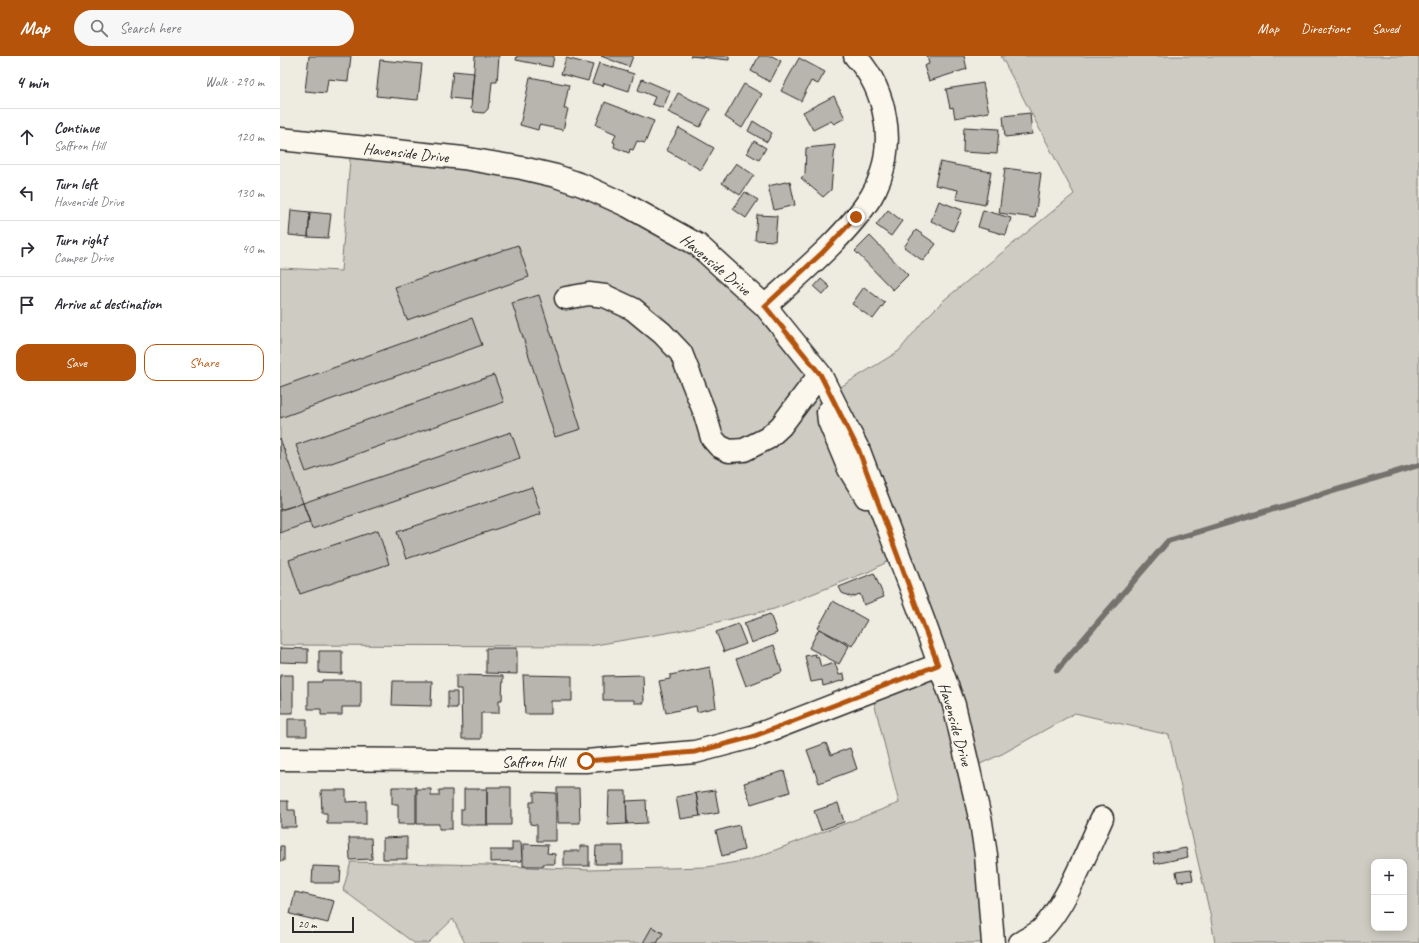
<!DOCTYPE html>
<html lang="en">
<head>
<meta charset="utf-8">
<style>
  :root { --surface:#fff; --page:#f7f7f7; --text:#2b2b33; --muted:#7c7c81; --line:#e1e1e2; --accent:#b45309 }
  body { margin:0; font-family:Caveat,sans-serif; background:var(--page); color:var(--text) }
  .controls { position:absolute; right:12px; bottom:12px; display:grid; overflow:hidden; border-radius:8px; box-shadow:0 2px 10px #0003 }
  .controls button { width:36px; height:36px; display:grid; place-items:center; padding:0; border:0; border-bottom:1px solid var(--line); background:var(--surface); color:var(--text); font:20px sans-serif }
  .scale { position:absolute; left:12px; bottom:10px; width:62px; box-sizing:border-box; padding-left:4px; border:2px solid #2b2b2b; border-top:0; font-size:11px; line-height:14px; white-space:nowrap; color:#2b2b2b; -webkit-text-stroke:3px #fbf7ec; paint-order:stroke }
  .stop { position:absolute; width:12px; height:12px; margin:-9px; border:3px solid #b45309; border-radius:50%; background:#fff }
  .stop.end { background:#b45309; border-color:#fff; box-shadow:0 1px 4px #0008 }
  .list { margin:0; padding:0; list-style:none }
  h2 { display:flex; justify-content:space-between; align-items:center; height:52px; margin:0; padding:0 16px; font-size:17px }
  h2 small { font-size:13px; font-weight:400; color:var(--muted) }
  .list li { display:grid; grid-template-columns:26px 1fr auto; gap:12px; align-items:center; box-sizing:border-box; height:56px; padding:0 16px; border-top:1px solid var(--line) }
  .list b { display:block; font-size:15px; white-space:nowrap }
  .list p { margin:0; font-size:13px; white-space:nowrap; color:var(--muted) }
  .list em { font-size:13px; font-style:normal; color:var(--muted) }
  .actions { display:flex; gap:8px; padding:12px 16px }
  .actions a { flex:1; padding:9px 0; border:1px solid var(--accent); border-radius:12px; text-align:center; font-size:14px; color:var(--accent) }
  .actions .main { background:var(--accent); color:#fff }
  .icon { flex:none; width:22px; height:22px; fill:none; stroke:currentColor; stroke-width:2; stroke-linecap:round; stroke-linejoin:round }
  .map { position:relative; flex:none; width:1139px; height:887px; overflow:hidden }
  header { display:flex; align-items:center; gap:24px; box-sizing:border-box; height:56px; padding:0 20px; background:var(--accent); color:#fff }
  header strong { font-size:19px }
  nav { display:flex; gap:22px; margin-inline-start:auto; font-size:14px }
  .search { width:280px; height:36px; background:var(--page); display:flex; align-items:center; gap:10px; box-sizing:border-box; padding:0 14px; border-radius:22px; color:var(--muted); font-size:15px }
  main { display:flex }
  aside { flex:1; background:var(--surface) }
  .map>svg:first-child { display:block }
</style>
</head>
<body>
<header>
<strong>Map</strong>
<div class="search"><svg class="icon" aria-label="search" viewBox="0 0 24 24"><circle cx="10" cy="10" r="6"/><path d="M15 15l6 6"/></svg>Search here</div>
<nav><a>Map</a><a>Directions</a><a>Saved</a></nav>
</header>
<main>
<aside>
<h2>4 min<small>Walk · 290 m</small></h2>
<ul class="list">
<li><svg class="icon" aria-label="ahead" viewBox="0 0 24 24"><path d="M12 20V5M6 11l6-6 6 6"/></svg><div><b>Continue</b><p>Saffron Hill</p></div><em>120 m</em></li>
<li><svg class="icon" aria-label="left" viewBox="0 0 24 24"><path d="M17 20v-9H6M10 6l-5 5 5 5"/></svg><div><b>Turn left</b><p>Havenside Drive</p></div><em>130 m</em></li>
<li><svg class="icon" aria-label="right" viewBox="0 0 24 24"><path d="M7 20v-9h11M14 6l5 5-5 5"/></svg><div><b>Turn right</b><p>Camper Drive</p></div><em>40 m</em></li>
<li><svg class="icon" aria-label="arrive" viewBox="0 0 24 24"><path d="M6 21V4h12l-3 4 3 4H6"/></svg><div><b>Arrive at destination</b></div></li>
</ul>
<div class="actions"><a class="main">Save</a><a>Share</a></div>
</aside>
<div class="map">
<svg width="1139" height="887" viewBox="0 0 1139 887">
  <rect width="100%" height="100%" fill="#eeebe0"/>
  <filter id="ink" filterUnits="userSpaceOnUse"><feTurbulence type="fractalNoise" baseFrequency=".025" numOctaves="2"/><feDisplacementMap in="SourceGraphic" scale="8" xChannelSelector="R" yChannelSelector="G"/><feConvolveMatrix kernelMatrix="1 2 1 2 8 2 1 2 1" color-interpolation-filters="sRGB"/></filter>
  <g filter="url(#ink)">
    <!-- green -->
    <path fill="#cecbc2" stroke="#7c7b76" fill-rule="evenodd" d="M721 0H1139V887H935L930 858 889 679 795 657 722 698 689 713 712 887H185L173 863 148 887H134L63 834 71 806 207 809 309 814 427 811 469 804 619 747 591 634 658 609 618 500 590 515 494 553 398 575 309 590 0 589V212L61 215 71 91 243 112 417 190 549 338 619 295 644 264 664 244 794 138ZM1094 806H1124V872H1094Z"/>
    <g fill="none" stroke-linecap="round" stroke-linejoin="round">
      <!-- stream -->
      <path stroke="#74726e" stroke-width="6" d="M777 614 888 485 1139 409"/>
    </g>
    <!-- building -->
    <path fill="#b8b5ae" stroke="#2b2b2b" d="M29 0H71L68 25 48 23 46 37 25 35Z
      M195 0H219L217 26H212L210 46H209L208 53 204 57 194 56 191 52Z
      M237 0H274L272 11 236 4Z
      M321 0H353L349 11Z
      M410 0H449V4Z
      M479 0H492L501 5 490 26 471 15Z
      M647 0H684L687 13 649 25 644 10 649 8Z
      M286 2 313 9 308 25 281 18Z
      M519 2 545 16 538 28 531 25 521 45 501 35Z
      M100 4 142 8 138 44 96 40Z
      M319 7 354 18 349 35 324 27 323 30 312 27Z
      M173 15 194 17 191 44 170 42Z
      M250 21 289 29 284 53H288L283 74 259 69 258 74 240 69Z
      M362 23 390 35 383 52 372 48 375 41 358 34Z
      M703 27 709 56 675 62 673 51 670 52 666 33Z
      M464 28 482 38 462 72 445 61Z
      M398 37 430 53 420 71 388 56Z
      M554 40 565 62 554 68 551 65 533 74 523 56Z
      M325 46 374 65 365 87 357 85 353 94 350 93 349 97 334 91 335 87 333 86 336 78 316 69Z
      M750 57 752 78 725 81 723 60Z
      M473 65 492 77 487 86 468 75Z
      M684 71 719 73 717 98 683 96Z
      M399 72 434 92 421 114 386 94Z
      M474 85 486 92 479 104 467 97Z
      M555 89 551 134 543 141 521 122 525 118 526 92Z
      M660 106 711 116 705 149 676 143 678 134 655 129Z
      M456 107 474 119 460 139 442 127Z
      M725 112 761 117 755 162 719 157Z
      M510 125 515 149 494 154 488 130Z
      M465 136 478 144 466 162 453 153Z
      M659 145 682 154 673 175 651 165Z
      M11 154 30 156 28 181 9 179Z
      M608 154 622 165 611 180 596 169Z
      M703 154 731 162 726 179 698 171Z
      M30 156 51 158 48 182 28 181Z
      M477 159 497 160 495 185 475 184Z
      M636 174 656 188 643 205 624 191Z
      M590 180 628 219 613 234 575 195Z
      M238 189 249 221 127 264 115 231Z
      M541 223 550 231 543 239 534 231Z
      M584 231 605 247 593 263 572 248Z
      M259 239 301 373 275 381 232 247Z
      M192 262 202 289 0 362V331Z
      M214 319 224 346 26 416 16 389Z
      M231 376 240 402 32 473 23 447Z
      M0 382 23 447 0 454Z
      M252 431 261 458 126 503 117 476Z
      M23 447 30 466 0 477V454Z
      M98 474 109 508 20 538 9 504Z
      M594 517 604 541 584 549 580 538 571 541 562 537 559 531Z
      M553 545 587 564 572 590 538 572Z
      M490 558 497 577 471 587 464 567Z
      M458 568 466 588 444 596 436 576Z
      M539 573 569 590 559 608 529 592Z
      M494 589 502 616 466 630 456 603Z
      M0 592 28 593V607L0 606Z
      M206 592H237V618L206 617Z
      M39 595H62V618L39 617Z
      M535 598 536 601 538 600 541 611 555 607 559 619 564 618 565 624 543 630 542 624 531 626 525 600Z
      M430 611 436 651 417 656 416 650 386 657 379 625 390 623V619Z
      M0 619H13V657H1Z
      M176 619 223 620 222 644H219V657H201V683H182L181 633H176Z
      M243 619 292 620V645H271V658H245Z
      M363 619 364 647H354V644H323V620Z
      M42 624H81V651H62V659H41V653H28V626H42Z
      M113 625H152L151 650 112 649Z
      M168 636H177V652H168Z
      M8 663H27V680H8Z
      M546 687 551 699 570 692 577 713 539 727 527 694Z
      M504 715 510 736 471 748 464 727Z
      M112 731H136V768H118V748H112Z
      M207 731H231V769H207Z
      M277 732H299L300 767H278Z
      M137 733H151V740H159V734H172V773H159V768H137Z
      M184 733H207V769H181V753H184Z
      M41 734H66V746L86 745V768H47V757H42Z
      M435 734 439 757 420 760 416 737Z
      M329 735H346L347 768 328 769Z
      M254 736 276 737V785H257V769L250 768V746H254Z
      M416 737 420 760 400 763 396 741Z
      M366 744 367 767 347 768 346 745Z
      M0 745H8V754H15L16 771H0Z
      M558 747 564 766 541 774 534 755Z
      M459 769 464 794 442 800 436 775Z
      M127 781V803H103V782Z
      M69 782H91L92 803 70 804Z
      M232 786H241L242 805 210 806V794H232Z
      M243 788 268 789 267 797 275 798V808H263V810H243Z
      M0 790H4V805H0Z
      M300 790H309V810H284V795H300Z
      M316 790H343V808H315Z
      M906 792 908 801 875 808 873 798Z
      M33 810 61 811 60 827H32Z
      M911 814 913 824 898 826 896 816Z
      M15 836 54 845 48 867 10 858Z
      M372 871 383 877 377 887H363Z"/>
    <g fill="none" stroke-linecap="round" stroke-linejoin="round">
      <!-- minor casing -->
      <g stroke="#2b2b2b" stroke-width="25">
        <path id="minor" d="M0 83 183 102 242 112 276 120 302 129 348 150 418 189 485 250 540 318 557 352 579 395 644 566 674 649 701 766 706 799 713 887
          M286 242 309 238 325 240 353 253 382 277 401 297 424 355 432 382 439 390 449 395 464 394 488 382 501 370 540 318
          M485 250C519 219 567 179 591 141 605 118 610 88 605 62 601 38 592 18 575 0
          M548 356 549 365 569 413 586 441
          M0 703 306 705 415 696 472 681 658 609
          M740 887C746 883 755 879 761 874 785 851 808 793 822 762"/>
      </g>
      <!-- minor -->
      <use href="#minor" stroke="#fbf7ec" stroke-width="22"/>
    </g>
  </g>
  <g fill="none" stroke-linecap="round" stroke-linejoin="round" filter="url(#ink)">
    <!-- route -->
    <path stroke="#b45309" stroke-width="5" d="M306 705 415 696 472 681 658 609 579 395 540 318 485 250 543 196 576 161"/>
  </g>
  <g text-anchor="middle" stroke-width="3" stroke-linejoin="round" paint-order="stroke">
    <!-- street labels -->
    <g font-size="16" fill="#2b2b2b" stroke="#fbf7ec">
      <text transform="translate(126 96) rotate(6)" y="6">Havenside Drive</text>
      <text transform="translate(436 208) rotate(40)" y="6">Havenside Drive</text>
      <text transform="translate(676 668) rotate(74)" y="6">Havenside Drive</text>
      <text x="253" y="711">Saffron Hill</text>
    </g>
  </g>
</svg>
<div class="controls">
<button>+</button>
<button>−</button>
</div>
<div class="scale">20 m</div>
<div class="stop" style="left:306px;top:705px"></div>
<div class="stop end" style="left:576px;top:161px"></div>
</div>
</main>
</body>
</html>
